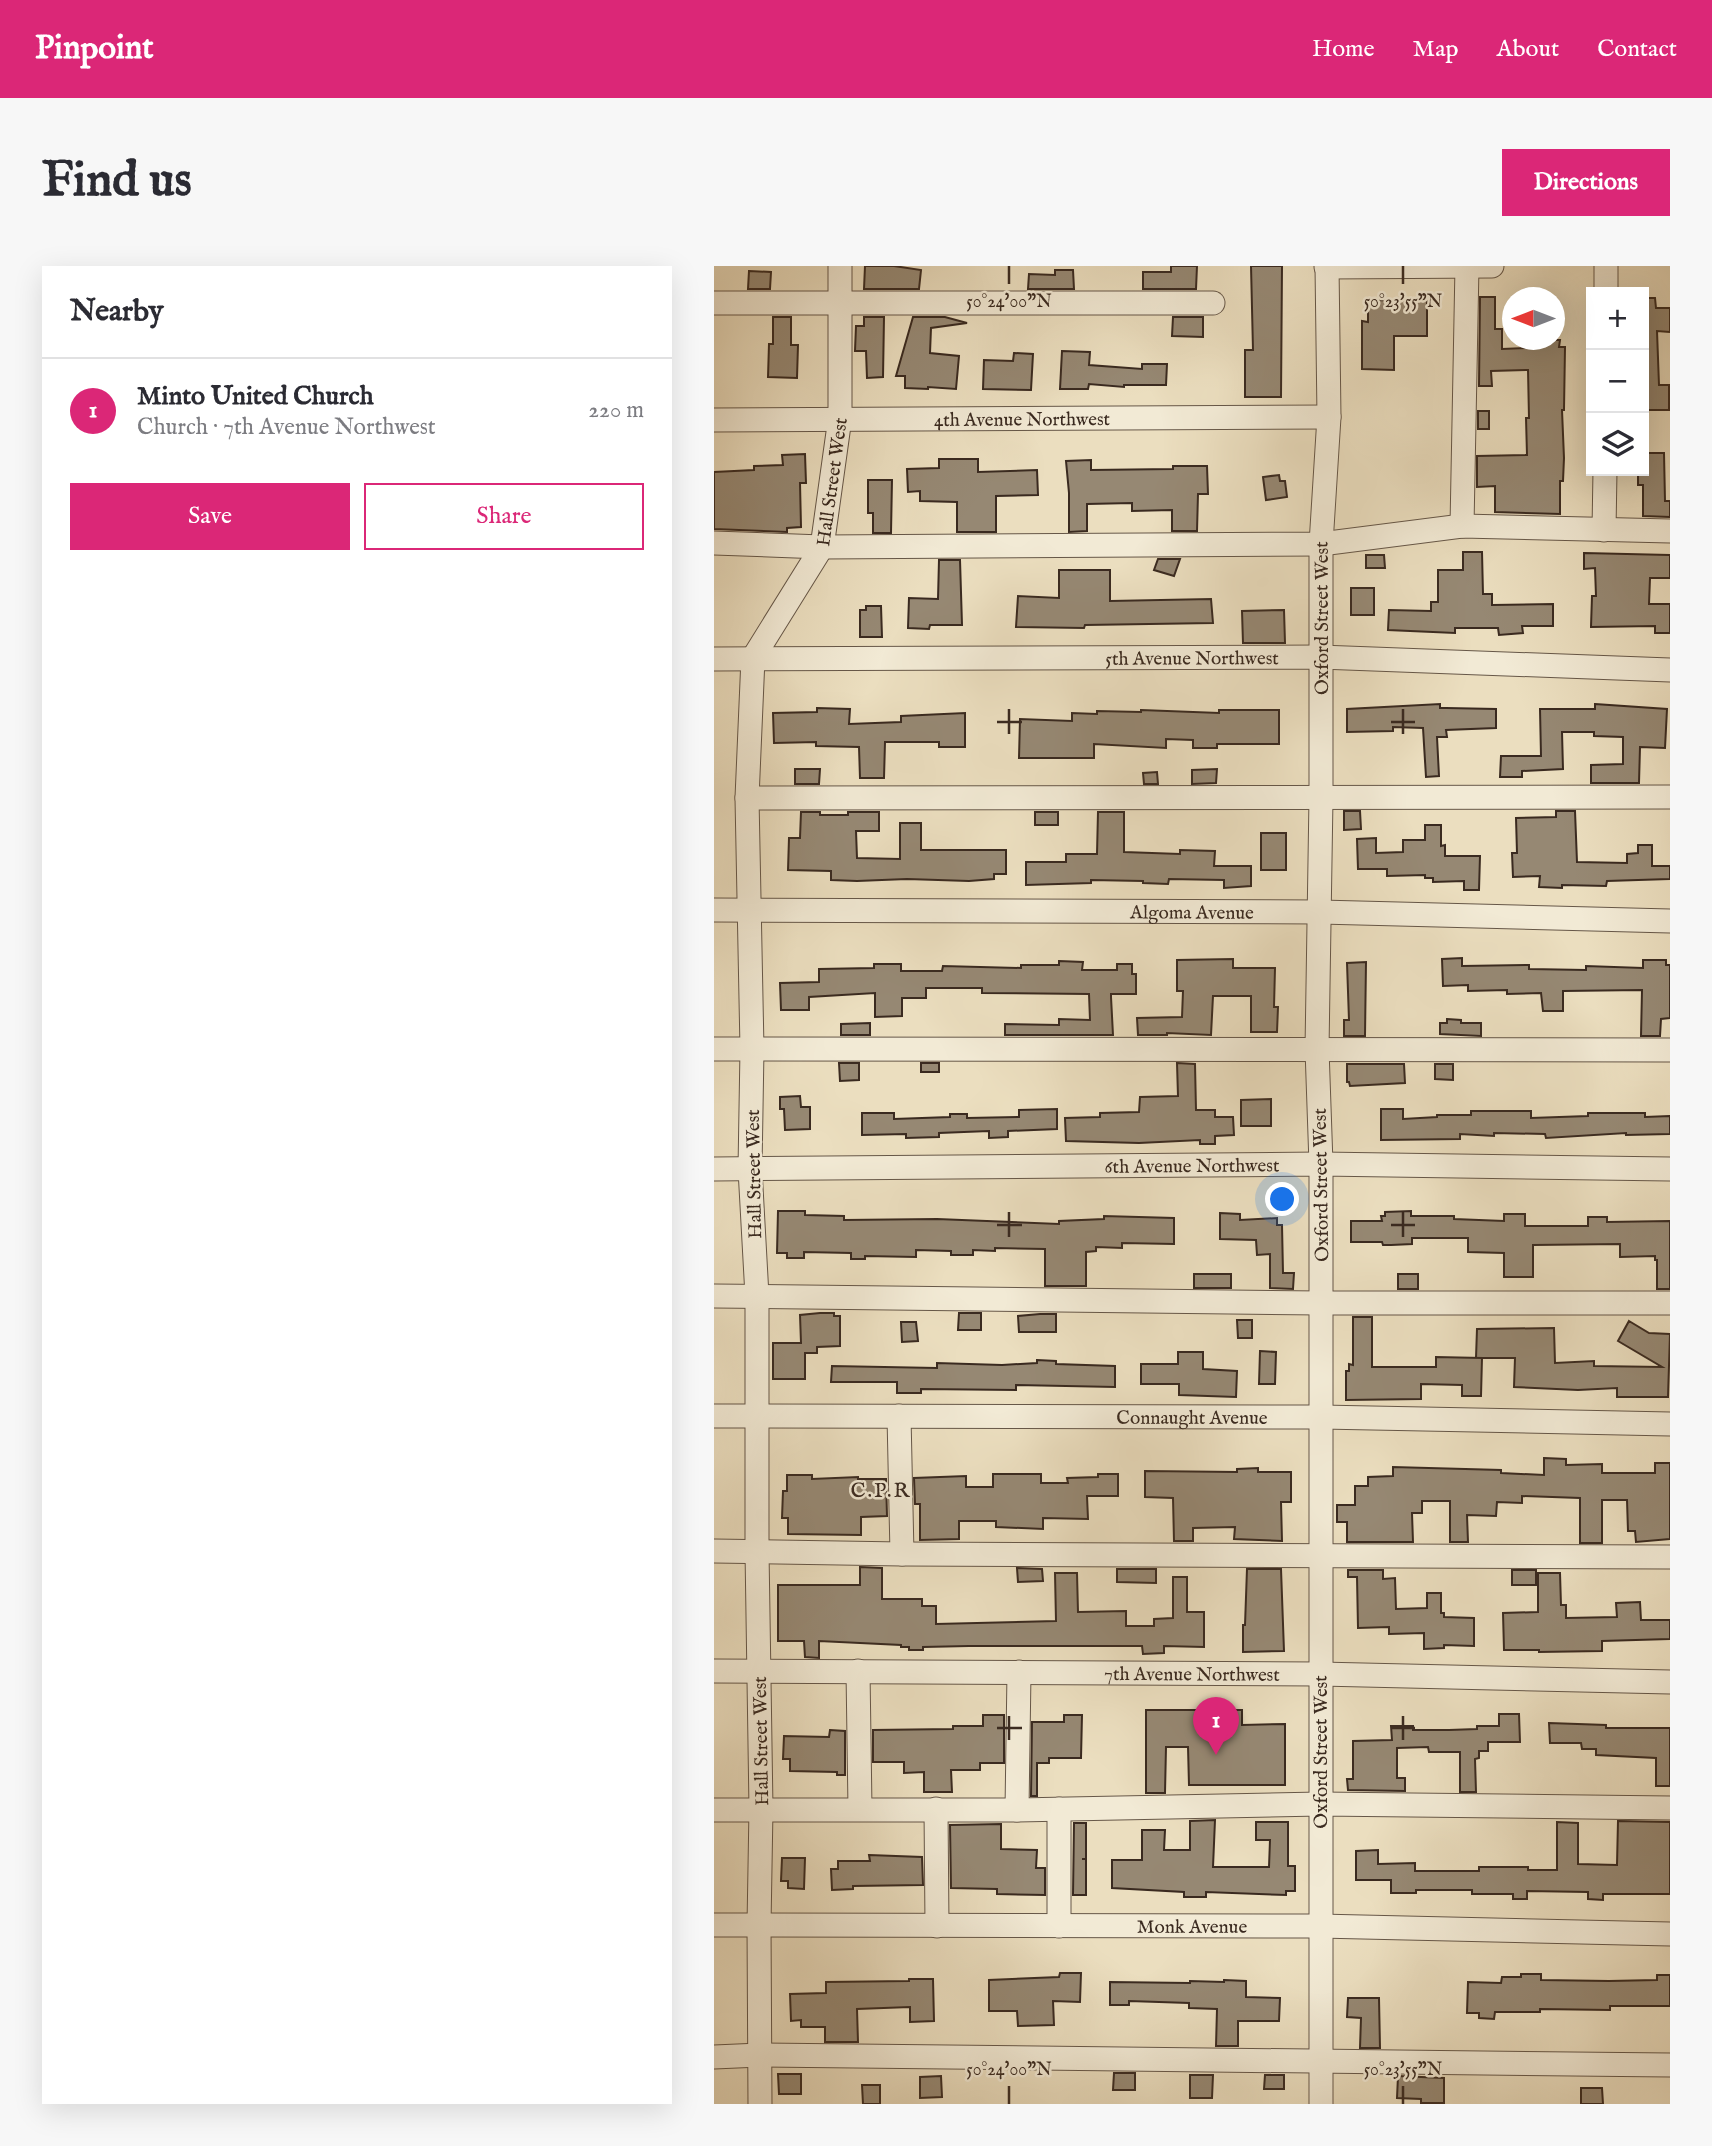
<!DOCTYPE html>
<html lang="en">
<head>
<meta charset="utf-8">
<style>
  :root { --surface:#fff; --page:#f7f7f7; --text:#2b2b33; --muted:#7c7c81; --line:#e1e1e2; --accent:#db2777 }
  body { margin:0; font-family:"IM FELL English",serif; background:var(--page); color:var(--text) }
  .controls { position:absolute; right:21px; top:21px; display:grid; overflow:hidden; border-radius:0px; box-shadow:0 7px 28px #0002 }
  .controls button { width:63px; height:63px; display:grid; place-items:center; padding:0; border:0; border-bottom:2px solid var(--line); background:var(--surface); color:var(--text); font:35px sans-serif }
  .compass { position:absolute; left:788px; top:21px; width:63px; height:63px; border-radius:50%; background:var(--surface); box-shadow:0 7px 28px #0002; rotate:270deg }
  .you { position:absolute; left:569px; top:934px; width:24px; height:24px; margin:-18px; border:5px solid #fff; border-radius:50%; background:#1a73e8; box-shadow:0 0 0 10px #1a73e833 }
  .badge { display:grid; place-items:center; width:46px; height:46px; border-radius:50%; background:var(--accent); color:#fff; font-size:23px; font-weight:700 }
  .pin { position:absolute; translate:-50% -58px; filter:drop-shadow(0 2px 4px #0008) }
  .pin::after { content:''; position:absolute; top:37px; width:24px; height:21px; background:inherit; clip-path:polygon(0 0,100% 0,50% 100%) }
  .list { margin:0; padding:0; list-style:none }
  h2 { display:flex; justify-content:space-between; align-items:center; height:91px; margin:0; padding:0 28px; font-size:30px }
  h2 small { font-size:23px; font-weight:400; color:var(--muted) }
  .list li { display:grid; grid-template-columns:46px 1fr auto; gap:21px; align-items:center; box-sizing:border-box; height:105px; padding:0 28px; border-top:2px solid var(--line) }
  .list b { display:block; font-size:26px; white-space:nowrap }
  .list p { margin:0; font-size:23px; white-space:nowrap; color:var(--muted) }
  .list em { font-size:23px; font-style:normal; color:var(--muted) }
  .actions { display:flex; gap:14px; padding:21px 28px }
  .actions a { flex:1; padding:16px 0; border:2px solid var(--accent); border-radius:0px; text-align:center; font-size:24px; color:var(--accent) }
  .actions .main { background:var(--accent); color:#fff }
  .icon { flex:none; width:38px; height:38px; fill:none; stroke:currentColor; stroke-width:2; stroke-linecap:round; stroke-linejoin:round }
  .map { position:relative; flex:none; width:956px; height:1838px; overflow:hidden; border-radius:0px }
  header { display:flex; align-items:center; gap:42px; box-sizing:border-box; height:98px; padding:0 35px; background:var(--accent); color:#fff }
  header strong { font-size:33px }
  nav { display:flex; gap:38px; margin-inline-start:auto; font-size:24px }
  .intro { display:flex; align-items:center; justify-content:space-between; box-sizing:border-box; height:168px; padding:0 42px }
  h1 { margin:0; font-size:49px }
  .button { padding:18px 32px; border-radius:0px; background:var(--accent); color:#fff; font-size:24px; font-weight:700 }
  main { display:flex; gap:42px; padding:0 42px }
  aside { flex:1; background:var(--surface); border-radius:0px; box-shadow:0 7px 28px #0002 }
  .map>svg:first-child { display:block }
</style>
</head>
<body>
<header>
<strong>Pinpoint</strong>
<nav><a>Home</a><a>Map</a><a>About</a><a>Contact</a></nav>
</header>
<div class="intro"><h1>Find us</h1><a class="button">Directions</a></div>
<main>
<aside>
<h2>Nearby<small></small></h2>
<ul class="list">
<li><span class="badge">1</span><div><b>Minto United Church</b><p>Church · 7th Avenue Northwest</p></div><em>220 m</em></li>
</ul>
<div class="actions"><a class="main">Save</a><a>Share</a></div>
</aside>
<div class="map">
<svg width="956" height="1838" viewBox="0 0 956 1838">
  <rect width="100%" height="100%" fill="#ebdebf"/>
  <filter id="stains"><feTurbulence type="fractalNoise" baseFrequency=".00286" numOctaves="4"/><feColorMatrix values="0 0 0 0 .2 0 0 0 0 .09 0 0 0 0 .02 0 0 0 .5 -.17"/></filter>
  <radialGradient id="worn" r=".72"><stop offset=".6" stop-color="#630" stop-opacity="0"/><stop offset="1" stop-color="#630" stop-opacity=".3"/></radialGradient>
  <!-- building -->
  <path fill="#968873" stroke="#3a2a20" stroke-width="2" d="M151 0H180L207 4 205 23H150Z
    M457 0H483L482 23H429V6H457Z
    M537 0H568L567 131H531V84H539Z
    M341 4H359L360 23H314L315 8 341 9Z
    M35 5 57 6 56 23H34Z
    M766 31H781V63H788V83L813 82 814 74H846L845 81H851L850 144H848L850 192 849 215H846V248L781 246V220L763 221V190L813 189 812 152H815L814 104 777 105 778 120H765Z
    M930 32H941L942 42H956V66L943 65 945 119H955V144H930Z
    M654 34 713 35V70H680V104L648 103V55L654 56Z
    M59 51H77V79H84L83 112 54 111 55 78H59Z
    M150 51H170L169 111 153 112 152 85H141L142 60H150Z
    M199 51H231L253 57 217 62 216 87 245 90 242 123 214 121V123L191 122V110H182Z
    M459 51H489V71L458 70Z
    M348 85 376 86 375 99 428 103V98H453L452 119H410V121L375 118 374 123H346Z
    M300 87 319 88 317 124 269 123 270 94 299 95Z
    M764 145H775V163H764Z
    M932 187H950L951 235H956V251L929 250V219H924V205H930V199H932Z
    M91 188 92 217H86L87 261 73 262V266L0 263V206L40 204V200L69 199 68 189Z
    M225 193H264V206L323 204 324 229 282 230V266H243V236L206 235V225L194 226 193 203 225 202Z
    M377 194V204L459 203V200H493L494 228H484L483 265H458V244L418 245V237L373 238V265L355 266V227L352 195Z
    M565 209 566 215H571L573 231 552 234 549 211Z
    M154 214H178L177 267H159V247H154Z
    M749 286H768L769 328H778V339L839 338V360H808L809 367 785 369 784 362H741V367L674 364 675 344 717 345V336H724V304H749Z
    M870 287 956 289V312H936L935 338H956V367H941V360L877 361 878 330H882L881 302 870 303Z
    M652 289H670L671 302H652Z
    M444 293H466L460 310 440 304Z
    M225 294H246L248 359H216L215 363 194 362 195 332 224 333Z
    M345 304H396V335L497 333 499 357 371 359 370 362 302 361 304 330 345 332Z
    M637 322H660V349H637Z
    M152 340H167L168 371H146V344H152Z
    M570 344 571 377H529L528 345Z
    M726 438V442H732L782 443V462L732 464 733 471H723L725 510 712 511 709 462 679 461V465L633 466V443Z
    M881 438 953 443 951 482 926 481 925 517H877V499L909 498V471L880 470V466H848L849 503 808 505V511H786L787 490H827L826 443H881Z
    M103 442 136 443 135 458 187 456V450L251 447V481H225V476H171L170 512H146L145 481 102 480V476L60 477 59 447 103 446Z
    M427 444 505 447V444H565V478H503V482H479V474L452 473V482L380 478V492H305L306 453 358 455V447L383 448V445L427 446Z
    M81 503H106L105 518H81Z
    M503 503 502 517 478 518V504Z
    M443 506 444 518H430L429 507Z
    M630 545H646L647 563 630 564Z
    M842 545H861L863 596 913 597V588L924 587V579H938V600H956V613L893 615 892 620 848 619V622L825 621 826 610 799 611 798 587H803L802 552 842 551Z
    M87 546H106V549H134V546H165V565H142L143 592 186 593V557H207V584H292V608H280V613L255 615 193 613 143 615 117 614V605L74 604 75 572H86Z
    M321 546H344V559H321Z
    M384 546H410V586L466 588V584L501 585 500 600H537V620L510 622V614L455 613 454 618 429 617V615L377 614V617L312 619V596H352V588H383Z
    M711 559H727V580L731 579V590H766L765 624H750V615L719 616V612H711V609L673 610V603H644L643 573 662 572V587L689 586V574H711Z
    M547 567H572V604H547Z
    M748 692V700L815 699V703L872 704V700L929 702V694H952V699H956V752L947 753 946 770H927L928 724 849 725V745H829L827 727 793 728V724L754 725V719L729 720 728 693Z
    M519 693V702H561L560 741H564L563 766H537V730H499L497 769 453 767V769H424L423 752 468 751 469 725H463V694Z
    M345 695 369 696 368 704H403V698H418V708H422V728H397V731L399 769H291V758L345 759V753L376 754 375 728 268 727V722H212V732H188V750L161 751V727L95 731V744H67L66 717 105 716V703L160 702V698H187V705H228L229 700 307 702V699H345Z
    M652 696 651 770H630V754H635L633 697Z
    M733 753 747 754V757H767V770L726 768V757H733Z
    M156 757V769H127V758Z
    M125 797H145V814L126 815Z
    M207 797H225V806H207Z
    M463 797 481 798 482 844H501V851H519L520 869 501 870V878H486V874L425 877 352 875 351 852 386 851V847L425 846 426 831 464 830Z
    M633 798H690L691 817 636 820 635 816H633Z
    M721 798H739V814L721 813Z
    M86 830 87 841H96V863L71 864 70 843H66V831Z
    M557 833V860H527V834Z
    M343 843V863L294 865V871L275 872V865L225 867V871L192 872V868L148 869V847H180V853L236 851V848H253V852L305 851V844Z
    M667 843H689V853L723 851V849H757V845H817V852L874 850V847H931V851L956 850V868L912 869V867L832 872 831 868 780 867V870L746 868V873L667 874Z
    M64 945H91V949L130 950V954L223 953 345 958V955L390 953V950L460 952V978L408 977V982L382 981V985L372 986V1020H331V983L281 982V985L259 984V989H237V985L202 984V991L151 990V993H137V987L90 986V992H73V987H63Z
    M697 945V950H740V953L790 955V948H811V960H874V951H893V956L956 955V1023H943V994H941V990L906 991V978L819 979V1011H790V987L754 986V972H698V978L677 979H669L668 976H637V955H668L667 950H671V946Z
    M506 947 526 948V954L563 952V959H568L569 1007H580L579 1023 556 1022V988L543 989 542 974 506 973Z
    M480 1008H517V1022H480Z
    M684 1008H704V1023H684Z
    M106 1047H120V1050H126V1080L103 1081V1087H91V1113H59V1077H87L86 1049Z
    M245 1047H267V1064H244Z
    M326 1048H342V1066H305L304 1050Z
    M639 1051H658V1101H722V1091L768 1092 767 1130H748V1119L707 1118V1133L632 1134V1105H635V1098L639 1099Z
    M523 1054H538V1072H524Z
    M915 1055 935 1067 956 1068 954 1131H903V1122L864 1124 800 1121 801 1092H762L763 1063 840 1062 841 1097 880 1095V1100L948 1101 904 1075Z
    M187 1056H202L204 1075 188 1076Z
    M546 1085 562 1086 561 1118H545Z
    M464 1086H489V1103L523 1105 522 1131 465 1129V1118H427V1098H464Z
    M323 1094 342 1095V1098L401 1100V1121L302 1119V1124L207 1123V1127H183V1116H117L118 1100 223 1102V1097L288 1099 323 1097Z
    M830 1192 852 1193V1199L888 1198V1207H941V1197H956V1273L922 1276 921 1265H914L913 1234H888V1277H866V1232L808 1230V1237L783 1236 782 1250 753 1249 754 1276H736V1235H708V1247H698L699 1276H633V1256H623V1239H641V1220H654V1211L679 1210V1201L787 1204V1207L830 1209Z
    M544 1202V1206H577V1236H567L568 1275 520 1273 521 1261 479 1262V1275H460L459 1232 431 1231V1205L523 1206V1203Z
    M279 1208H327V1217H354L353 1212 384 1211V1208H404V1230H373L374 1253 329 1252V1263L282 1261V1255H245V1273L206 1274V1238H201L200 1212 252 1210V1221H279Z
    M73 1209H98V1213L144 1211V1213H172L173 1250 147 1251V1269L74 1268V1252H68L69 1225H73Z
    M146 1301 168 1302V1333H208V1340H222V1358L342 1355 341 1307H363L364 1346 412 1345V1360H440V1353L459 1352V1311H473V1346H490V1381L450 1380V1387L429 1388 428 1380H255L209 1381V1384H195V1381H187V1379L105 1375V1392L91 1391 90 1375H64V1319H146Z
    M303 1302 328 1303 329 1315 304 1316Z
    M403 1303H442V1317L403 1316Z
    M533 1303H567L570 1385 529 1386V1359H531Z
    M634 1304H669V1313L681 1312 682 1343 713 1342V1327H727V1347H730V1351L760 1352V1380L730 1379V1382L710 1383V1367L675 1368V1361L644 1362 643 1311H634Z
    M798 1304H822V1319H798Z
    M824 1307H846L847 1339H852V1352L903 1351 902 1337 926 1336 927 1354H956V1373L888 1375V1385L825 1386V1384H790L789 1347 824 1346Z
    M432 1444H528V1459L571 1458V1519H475L474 1481H452L451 1527H432Z
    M785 1448H805L806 1476H774V1485H765V1492L761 1493 762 1526H746V1486H715L714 1481 683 1482V1512H691V1525L634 1524 633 1513H639V1475L678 1474 677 1460H699V1464H735L763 1463V1460H785Z
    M269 1449H290V1497H266V1504H237L238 1526H210V1506L190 1507V1496H159V1464L239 1463V1460H269Z
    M350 1449H368L367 1492H335V1497H323V1530H317L318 1456H350Z
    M835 1457 892 1459V1462H956V1520H942V1492L882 1489V1483H868L867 1477H836Z
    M116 1464 131 1465V1509H123V1506L76 1505V1493H69L70 1470 115 1471Z
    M501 1554 499 1601H555L556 1574H542V1556H574V1600H581V1625H572V1629L492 1626V1631H470V1626L398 1622V1594H428V1564H451L450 1584H476V1555Z
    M904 1555 956 1556V1628H889V1634L874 1633V1626L813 1625V1633H799V1628H758V1624H702V1627H677V1614H642V1585L664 1584V1598L701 1597V1605H765V1601H814V1604H843V1556L864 1557V1598L903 1599Z
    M360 1557H372V1593H368H372V1629H359Z
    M287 1558V1583L323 1584 322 1602H331V1629L283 1628V1623L237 1622 236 1559Z
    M155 1589 208 1591 209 1619 139 1620V1623L118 1624 117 1603H124V1595H156Z
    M68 1592H91L90 1623 74 1622V1615H67Z
    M346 1707H367L366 1736 339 1735 340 1759 304 1760 303 1745H275V1714L345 1711Z
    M807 1708H827V1714L895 1715 943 1714V1709H956V1740H896V1744L826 1743V1746H781L780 1753 765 1752V1747H753L754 1716 787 1717 788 1711H807Z
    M195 1713H219L220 1755 196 1756V1741L143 1743 144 1776H111V1761H87V1754L77 1755 76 1728 112 1727V1716L195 1715Z
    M510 1714 532 1715V1731L566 1732 565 1755H524V1780H502L503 1743 475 1742V1737L415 1735V1739H396V1716L476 1717V1715L510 1716Z
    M634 1732H665L666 1782H646L647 1752 633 1751Z
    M400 1807H421V1824H399Z
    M64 1808H87V1828H65Z
    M476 1809H499L498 1832H476Z
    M551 1809H570V1823H550Z
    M227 1810 228 1831 206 1832V1811Z
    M684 1810 730 1812V1837H707V1833L683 1832Z
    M148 1819H166V1838H149Z
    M867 1822H888L889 1838H867Z"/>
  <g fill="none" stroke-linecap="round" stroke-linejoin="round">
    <!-- minor casing -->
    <g stroke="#665748" stroke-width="25">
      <g id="minor">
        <path d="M612 1 778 0"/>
        <path d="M892 26V0"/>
        <path d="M0 37H499"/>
        <path id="s1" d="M0 154 615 151"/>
        <path d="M748 260 753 0"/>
        <path d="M890 264 891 205"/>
        <path d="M0 277 108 281 607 278 748 260 956 265"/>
        <path id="s2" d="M0 393 606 391 956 404"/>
        <path d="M33 532 956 531"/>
        <path id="s3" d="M0 644 606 646 956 655"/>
        <path d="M0 783 956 784"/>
        <path id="s4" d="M0 903 607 898 956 903"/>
        <path d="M0 1030 607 1037H956"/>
        <path id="s5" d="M0 1150 607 1151 956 1158"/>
        <path d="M185 1150 188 1288"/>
        <path d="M0 1285 188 1288 956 1291"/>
        <path id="s6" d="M0 1405 606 1408 956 1416"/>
        <path d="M144 1405 146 1543"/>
        <path d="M222 1543 223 1660"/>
        <path d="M345 1543V1660"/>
        <path d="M0 1544H303L606 1538 956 1542"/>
        <path d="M303 1544 305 1406"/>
        <path id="s7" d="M0 1659 605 1660 956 1668"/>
        <path d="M0 1791 46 1789 956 1799"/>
        <path id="s8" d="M46 1838 45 1659 47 1543 43 1285V1030L36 903 38 783 33 532 39 392 108 281 126 152V0"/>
        <path id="s9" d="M607 1838V898L603 783 607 532V278L615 151 613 0"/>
      </g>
    </g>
    <!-- minor -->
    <use href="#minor" stroke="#f2ead5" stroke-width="23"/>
  </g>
  <!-- ticks -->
  <path fill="none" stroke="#3a2a20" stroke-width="2.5" d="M295 0V18M689 0V18M295 443V468M689 443V468M283 456H308M677 456H701M295 946V971M689 946V971M283 959H308M677 959H701M295 1450V1474M689 1450V1474M283 1462H308M677 1462H701M295 1820V1838M689 1820V1838"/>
  <g text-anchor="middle" stroke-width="5" stroke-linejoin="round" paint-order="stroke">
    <!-- street labels -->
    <g font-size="19" fill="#3a2a20" stroke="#f2ead5">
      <text dy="7" stroke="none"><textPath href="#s1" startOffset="308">4th Avenue Northwest</textPath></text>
      <text dy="7" stroke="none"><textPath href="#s8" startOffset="1643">Hall Street West</textPath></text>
      <text dy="7" stroke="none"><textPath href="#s9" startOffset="1486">Oxford Street West</textPath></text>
      <text dy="7" stroke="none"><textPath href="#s2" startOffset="478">5th Avenue Northwest</textPath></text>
      <text dy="7" stroke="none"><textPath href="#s3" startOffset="478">Algoma Avenue</textPath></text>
      <text dy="7" stroke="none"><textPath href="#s4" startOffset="478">6th Avenue Northwest</textPath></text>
      <text transform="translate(39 908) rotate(-91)" y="7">Hall Street West</text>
      <text transform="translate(606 919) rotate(-91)" y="7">Oxford Street West</text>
      <text dy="7" stroke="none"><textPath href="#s5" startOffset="478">Connaught Avenue</textPath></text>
      <text dy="7" stroke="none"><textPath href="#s6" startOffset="478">7th Avenue Northwest</textPath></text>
      <text transform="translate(46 1475) rotate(-91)" y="7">Hall Street West</text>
      <text transform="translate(606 1486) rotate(-90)" y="7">Oxford Street West</text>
      <text dy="7" stroke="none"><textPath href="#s7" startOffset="478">Monk Avenue</textPath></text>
    </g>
    <!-- neighbourhood labels -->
    <g font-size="21" letter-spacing="2" fill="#3a2a20" stroke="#f2ead5">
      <text x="167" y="1231">C.P.R</text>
    </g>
  </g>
  <g font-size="18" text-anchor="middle" fill="#3a2a20" stroke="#f2ead5" stroke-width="5" stroke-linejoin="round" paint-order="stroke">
    <text x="295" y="41">50°24'00"N</text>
    <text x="689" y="41">50°23'55"N</text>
    <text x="295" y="1809">50°24'00"N</text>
    <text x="689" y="1809">50°23'55"N</text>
  </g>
  <rect width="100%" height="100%" filter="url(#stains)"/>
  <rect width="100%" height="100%" fill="url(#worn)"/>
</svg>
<div class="controls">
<button>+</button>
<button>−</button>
<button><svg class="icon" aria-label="layers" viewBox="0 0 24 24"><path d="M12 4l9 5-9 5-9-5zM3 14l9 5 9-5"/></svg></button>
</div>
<svg class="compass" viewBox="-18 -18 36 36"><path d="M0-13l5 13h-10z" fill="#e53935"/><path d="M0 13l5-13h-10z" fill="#7c7c81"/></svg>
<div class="you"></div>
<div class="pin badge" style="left:502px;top:1489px">1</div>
</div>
</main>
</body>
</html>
